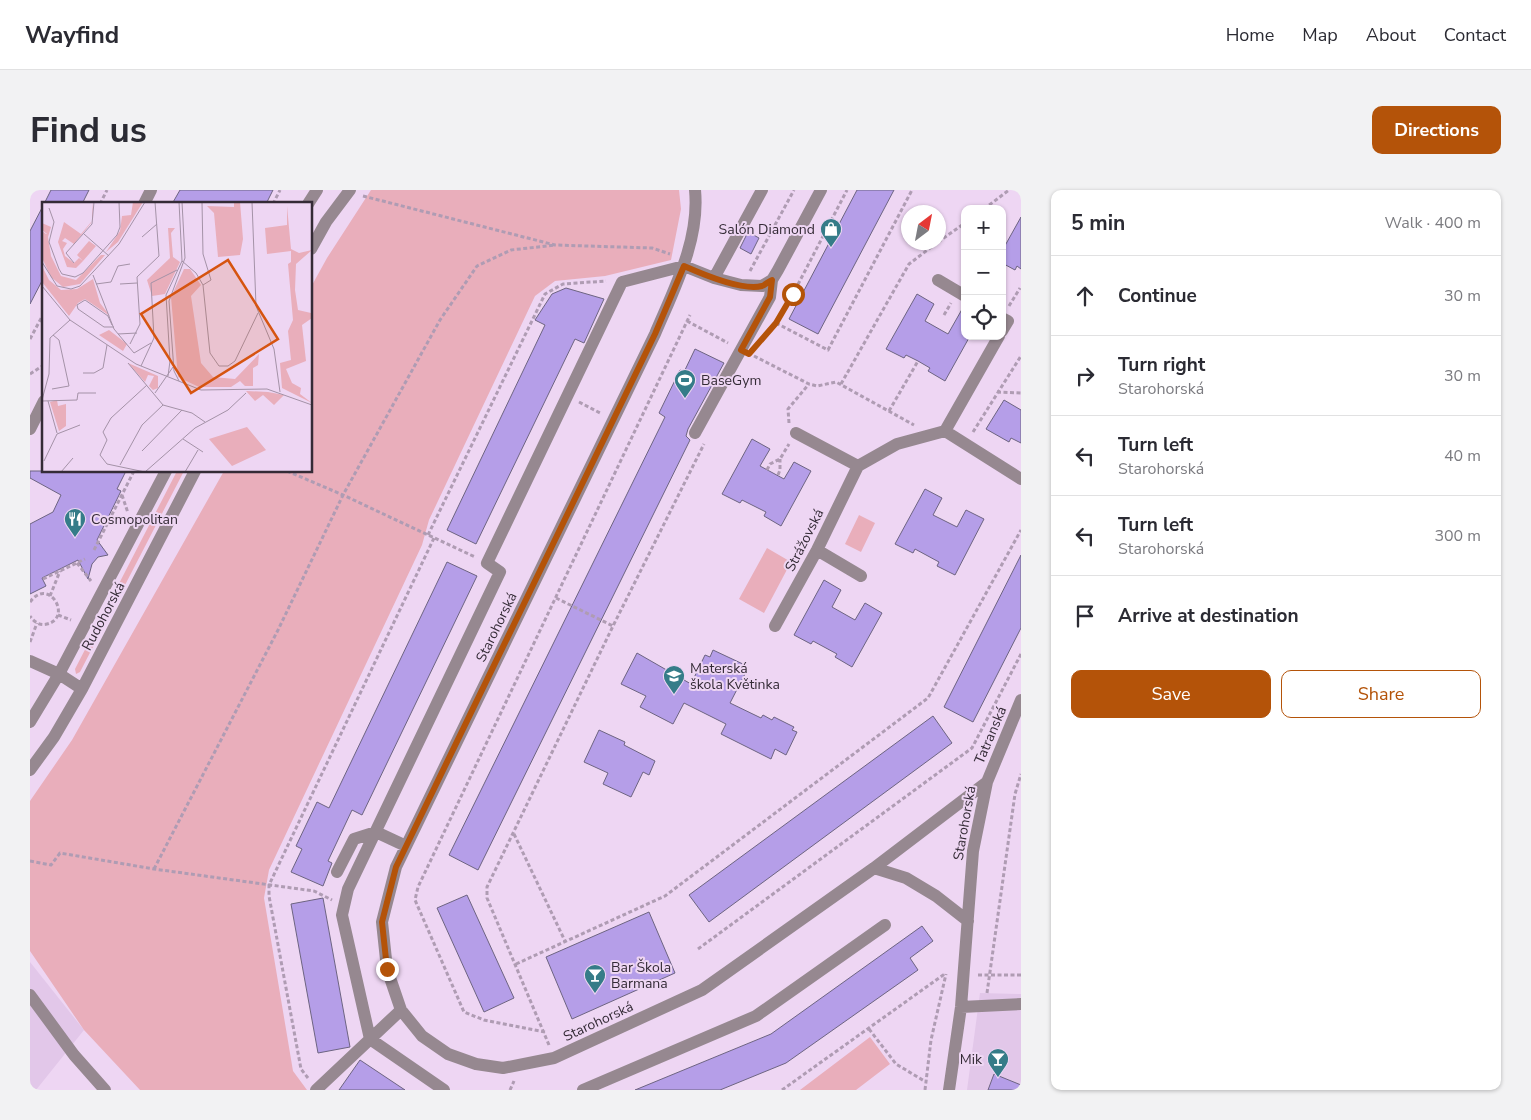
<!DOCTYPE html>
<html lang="en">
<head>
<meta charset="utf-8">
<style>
  :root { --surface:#fff; --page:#f2f2f3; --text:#2b2b33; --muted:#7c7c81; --line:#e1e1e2; --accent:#b45309 }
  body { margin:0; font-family:"Nunito Sans",sans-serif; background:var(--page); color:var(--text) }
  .controls { position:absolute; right:15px; top:15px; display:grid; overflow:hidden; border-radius:10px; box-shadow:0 1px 4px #0004 }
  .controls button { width:45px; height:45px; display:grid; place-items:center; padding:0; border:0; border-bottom:1px solid var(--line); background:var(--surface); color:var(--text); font:25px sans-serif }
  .compass { position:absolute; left:871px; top:15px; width:45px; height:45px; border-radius:50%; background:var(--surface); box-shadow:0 1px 4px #0004; rotate:32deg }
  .stop { position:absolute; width:15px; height:15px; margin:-11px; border:4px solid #b45309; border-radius:50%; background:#fff }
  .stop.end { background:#b45309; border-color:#fff; box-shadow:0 1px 5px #0008 }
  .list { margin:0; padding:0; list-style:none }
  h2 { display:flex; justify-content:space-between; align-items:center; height:65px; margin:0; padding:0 20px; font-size:21px }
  h2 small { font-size:16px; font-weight:400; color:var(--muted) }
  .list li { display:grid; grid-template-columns:32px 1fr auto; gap:15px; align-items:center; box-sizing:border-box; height:80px; padding:0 20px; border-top:1px solid var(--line) }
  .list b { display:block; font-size:19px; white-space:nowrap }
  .list p { margin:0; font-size:16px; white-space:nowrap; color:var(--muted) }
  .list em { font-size:16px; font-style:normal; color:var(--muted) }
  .actions { display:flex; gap:10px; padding:15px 20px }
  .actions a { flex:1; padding:11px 0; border:1px solid var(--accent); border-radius:10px; text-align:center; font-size:18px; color:var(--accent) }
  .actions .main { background:var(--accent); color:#fff }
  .icon { flex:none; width:28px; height:28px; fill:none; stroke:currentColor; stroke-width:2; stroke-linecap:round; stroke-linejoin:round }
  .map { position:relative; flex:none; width:991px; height:900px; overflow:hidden; border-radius:10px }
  header { display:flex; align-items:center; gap:30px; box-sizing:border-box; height:70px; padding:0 25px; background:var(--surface); border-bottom:1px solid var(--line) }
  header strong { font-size:24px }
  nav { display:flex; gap:28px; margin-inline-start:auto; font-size:18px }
  .intro { display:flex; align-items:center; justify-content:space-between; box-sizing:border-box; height:120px; padding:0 30px }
  h1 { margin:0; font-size:35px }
  .button { padding:12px 22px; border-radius:10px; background:var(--accent); color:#fff; font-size:18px; font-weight:700 }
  main { display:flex; gap:30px; padding:0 30px }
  aside { flex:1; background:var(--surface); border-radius:10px; box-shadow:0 1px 4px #0004 }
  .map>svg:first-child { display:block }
</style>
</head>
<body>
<header>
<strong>Wayfind</strong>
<nav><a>Home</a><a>Map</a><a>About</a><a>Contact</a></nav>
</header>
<div class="intro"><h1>Find us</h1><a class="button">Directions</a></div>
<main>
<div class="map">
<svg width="991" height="900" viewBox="0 0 991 900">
  <rect width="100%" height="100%" fill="#eed6f3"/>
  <!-- built -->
  <path fill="#e2c7e9" d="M0 772 54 840 6 900H0Z
    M950 803 991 804V900H937Z"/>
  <!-- green -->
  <path fill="#e9aebb" d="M341 0H649L651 19 641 70 575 86 525 91 505 106 399 330 392 355 239 680 234 708 263 881 277 900H110L54 840 0 761V611L42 550 194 281H281V97L297 68Z
    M147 281H154L50 482 46 484 45 479Z
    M829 325 845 333 831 362 815 354Z
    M737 358 761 372 734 423 709 409Z
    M840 847 860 874 826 900H770Z"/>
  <!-- building -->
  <path fill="#b59ee8" stroke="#6d6481" d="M21 0H59L52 14H14Z
    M150 0H243L236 14H142Z
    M827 0H864L788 144 759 129Z
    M14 14V87L0 114V41Z
    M991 27V79L987 76 985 80 972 73V61Z
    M718 42 729 48 721 64 710 58Z
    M536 98 574 109 554 153 545 149 446 354 417 340 515 135 505 130 522 104Z
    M887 104 904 114 895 131 918 144 935 114V146H940L915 191 898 181 900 178 888 171 876 165 874 168 856 159Z
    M665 159 694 173 658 239 656 246 660 250 448 680 419 665 635 227 629 223 650 180 654 182Z
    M974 210 991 220V253L981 248 979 252 956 239Z
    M722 249 740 259 730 276 754 289 764 272 781 281 751 336 734 326 736 322 712 310 710 313 692 304Z
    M0 281H96L87 299 91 301 67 350 78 365 68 367 62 374 58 389 48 370 12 388 16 396 0 404V334L23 322 31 305 0 288Z
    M895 299 912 308 903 325 927 337 936 320 954 329 925 385 907 376 909 372 885 359 883 363 865 354Z
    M991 365V438L943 532 914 517Z
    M417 372 447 386 332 625 322 620 298 671 302 673 293 696 261 682 272 659 266 656 287 612 299 618Z
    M794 390 811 400 802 417 825 430 835 413 852 423 822 477 805 467 807 464 783 451 781 454 764 445Z
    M683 460 715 475 713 478 717 480 700 513 731 528 733 525 742 530 744 527 764 537 762 540 767 542 756 565 745 559 741 569 691 544 696 534 654 513 643 534 610 517 616 506 591 494 607 463 661 494 675 465 680 467Z
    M903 526 922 553 679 732 659 705Z
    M569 540 595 552 594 555 625 571 619 585 613 582 601 607 573 594 578 583 554 572Z
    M437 705 484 808 454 822 407 718Z
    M293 708 320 857 288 863 261 714Z
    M619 722 645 783 542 829 516 767Z
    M892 736 903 751 880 768 888 780 756 873 690 900H605L741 844Z
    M330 870 375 900H309Z
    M964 884 991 895V900H958Z"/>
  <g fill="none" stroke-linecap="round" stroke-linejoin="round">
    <!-- path -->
    <path stroke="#af9cb3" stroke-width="3" stroke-dasharray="4 2.5" stroke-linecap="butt" d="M333 6 525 55 622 58 640 64
      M70 14 77 0
      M243 14 250 0
      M954 19 979 0
      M908 52 935 33
      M720 81 764 0
      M979 116 990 98
      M914 125 921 113
      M657 131 698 153
      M746 133 798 160 882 0
      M741 139 763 104 817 0
      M0 149 14 123
      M724 166 779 194 787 196 806 192 884 235
      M0 184 14 175
      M811 194 875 81 879 74 908 52
      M967 202 991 203
      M549 212 572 224
      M859 221 888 171
      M759 233 758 219 779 194
      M943 242 991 166
      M737 280 740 274 750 269 759 254
      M257 281 313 305 445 367
      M748 285 750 280V269
      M92 305 98 323
      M398 345 515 104 533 94 576 91
      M64 360 104 281
      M47 373 61 391
      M13 389 55 369
      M20 406 30 381
      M526 408 583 436
      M0 412C19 386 43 428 17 434 10 436 4 432 0 426
      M28 425 41 430
      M0 452 7 433
      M484 644 535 751
      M0 671 21 675 30 663 124 679 284 701 302 710
      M124 679 248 440 313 305 410 130 447 76 481 60 525 55
      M668 759 942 558 991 464
      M486 774 635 706 898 508 991 340
      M948 785H991
      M957 803 985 604 991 584
      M839 839 866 874 896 892
      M515 842 454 830 434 822 385 710 388 697 660 125
      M519 855 457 708V697L583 436 674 254
      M278 888 271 879 239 706V695L404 348
      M480 900 484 891
      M752 900 916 783
      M895 900 901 850 916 784"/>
    <!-- minor -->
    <path stroke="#968890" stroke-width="12" d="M665 0C670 50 644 99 625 144L366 677 352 732 357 779 371 820 392 846 418 864 446 874 473 878 524 868 672 800 844 678 957 592
      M114 14 121 0
      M278 14 287 0
      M281 59 296 32 320 0
      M684 88 732 0
      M908 90 935 106
      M972 128 978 131 972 141
      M969 146 915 241 991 289
      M0 239 14 211
      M665 243 740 107 742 90
      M766 243 828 276
      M787 360 831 386
      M745 436 787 360 828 276 867 254 915 241
      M0 471 29 484 52 499
      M0 532 29 484 136 281
      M0 580 24 547 52 499 165 281
      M844 678 876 688 906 706 938 731
      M307 682 324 649 346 642 376 656
      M0 805 44 865 75 900
      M931 817 991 814
      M286 900 371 820
      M414 900 340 849 312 725 318 699 470 382 457 373 592 92 654 76 684 88 711 95 732 96 742 90 748 80 791 0
      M553 900 726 826 855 735
      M919 900 931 817 943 661 957 592 991 510"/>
  </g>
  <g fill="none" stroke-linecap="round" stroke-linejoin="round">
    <!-- route -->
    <path stroke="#b45309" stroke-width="6" d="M357 779 352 732 366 677 625 144 654 76C672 84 713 101 732 96 735 95 739 91 742 90L740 107 711 160 719 164 746 133 763 104"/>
  </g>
  <!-- icons -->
  <defs>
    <g id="shop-pin" transform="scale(1.125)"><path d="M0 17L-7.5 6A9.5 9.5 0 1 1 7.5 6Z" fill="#357c88" stroke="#eed6f3"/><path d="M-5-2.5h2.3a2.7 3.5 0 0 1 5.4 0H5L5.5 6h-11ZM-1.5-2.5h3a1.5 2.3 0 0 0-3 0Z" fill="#fff"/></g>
    <g id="stadium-pin" transform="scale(1.125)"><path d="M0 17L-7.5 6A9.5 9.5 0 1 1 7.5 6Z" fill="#357c88" stroke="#eed6f3"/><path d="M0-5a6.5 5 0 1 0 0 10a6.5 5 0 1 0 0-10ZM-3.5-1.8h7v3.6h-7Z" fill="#fff"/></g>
    <g id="restaurant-pin" transform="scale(1.125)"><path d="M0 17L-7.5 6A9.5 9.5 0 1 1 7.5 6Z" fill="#357c88" stroke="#eed6f3"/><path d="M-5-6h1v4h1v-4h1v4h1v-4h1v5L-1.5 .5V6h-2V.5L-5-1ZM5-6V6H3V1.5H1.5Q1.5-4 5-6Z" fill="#fff"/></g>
    <g id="school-pin" transform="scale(1.125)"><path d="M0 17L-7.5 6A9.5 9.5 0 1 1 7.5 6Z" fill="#357c88" stroke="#eed6f3"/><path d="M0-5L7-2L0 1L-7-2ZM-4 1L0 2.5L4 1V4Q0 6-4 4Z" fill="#fff"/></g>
    <g id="bar-pin" transform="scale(1.125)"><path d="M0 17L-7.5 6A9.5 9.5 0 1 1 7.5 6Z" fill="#357c88" stroke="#eed6f3"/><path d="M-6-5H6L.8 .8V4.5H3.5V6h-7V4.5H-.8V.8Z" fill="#fff"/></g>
  </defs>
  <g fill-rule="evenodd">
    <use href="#shop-pin" x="801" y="39"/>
    <use href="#stadium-pin" x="655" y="190"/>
    <use href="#restaurant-pin" x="45" y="329"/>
    <use href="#school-pin" x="644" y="486"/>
    <use href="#bar-pin" x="565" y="785"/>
    <use href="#bar-pin" x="968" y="869"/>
  </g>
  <g text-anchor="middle" stroke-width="4" stroke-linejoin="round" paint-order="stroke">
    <!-- poi labels -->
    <g font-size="14" fill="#342b36" stroke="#eed6f3" text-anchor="start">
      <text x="785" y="44" text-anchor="end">Salón Diamond</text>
      <text x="671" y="195">BaseGym</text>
      <text x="61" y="334">Cosmopolitan</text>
      <text x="660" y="483">Materská<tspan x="660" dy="16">škola Květinka</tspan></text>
      <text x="581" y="782">Bar Škola<tspan x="581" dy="16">Barmana</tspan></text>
      <text x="952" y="874" text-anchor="end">Mik</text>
    </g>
    <!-- street labels -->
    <g font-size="14" fill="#342b36" stroke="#eed6f3">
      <text transform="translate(774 350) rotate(-63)" y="5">Strážovská</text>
      <text transform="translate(73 426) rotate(-62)" y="5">Rudohorská</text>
      <text transform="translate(466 437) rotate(-64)" y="5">Starohorská</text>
      <text transform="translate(960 545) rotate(-67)" y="5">Tatranská</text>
      <text transform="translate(934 633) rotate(-80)" y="5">Starohorská</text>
      <text transform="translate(568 831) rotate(-25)" y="5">Starohorská</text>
    </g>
  </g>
  <!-- overview -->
  <g transform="translate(12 12)">
    <rect width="270" height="270" fill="#eed6f3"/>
    <path d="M50 0 51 15 49 21 32 42 23 36 20 39 25 41 21 47 23 54 32 61 37 56 41 59 34 66 25 65 16 40 22 20 39 32 50 19ZM91 0H101L76 40 64 50 78 29 80 14 89 13ZM192 0H198L201 37 198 53 176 55 172 11 165 4 192 5ZM245 4 249 47 257 51 270 48 254 62 253 88 256 108 269 111 270 116 260 123 264 159 244 167 250 181 259 186 258 192 270 201 240 186 238 161 249 158 246 129 251 118 246 62 249 60V49L225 52 223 26 245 23ZM0 21 9 25 6 35 9 54 19 74 34 78 59 53H63L38 82 21 85 9 75 0 56V29L4 32H5L0 28ZM126 26H133L129 31 131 55 138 60 123 92 110 94 105 78 128 56ZM47 39 54 44 41 59 35 53ZM0 64 7 78 19 88 35 87 51 77 58 101 68 114 43 97 36 101 27 114 0 80ZM142 67H148L159 83 149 94 159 161 171 175 193 177 217 152 216 163 211 166V184H203L198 179 189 185H157L136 175 129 95ZM67 128 85 142 81 149 57 133ZM86 161 116 174V186L111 188 107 184 112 174 106 173 103 180ZM204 189 226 190 242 193 232 203 221 193 213 199ZM15 198 16 204 24 202V224L17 229 8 200ZM205 225 224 248 190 264 167 237Z" fill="#e9aebb"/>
    <path fill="none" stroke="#a492a7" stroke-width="1" d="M160 0 161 52 169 78 161 83M210 0 214 104 232 147 238 190M7 6 12 20 7 40 17 67 20 72 33 75 41 71 75 33 78 25 77 0M42 32 67 54M100 35 115 22M140 59 154 71 161 83 168 151 177 164H186L193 159 216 111M0 60 15 84 29 87 38 84 77 42 103 0M32 61 24 51 50 22 52 0M51 73 72 127 92 151 109 141M54 82 69 80 76 64 88 62M78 82 95 81M0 84 28 118 94 162 159 188 225 187 270 203M70 123 66 114 43 98 35 103 36 107 62 125H72M76 132 95 131M88 142 98 122 95 75 117 54 113 0M86 161 121 203 150 211 163 220M99 164 112 136 109 81 135 68M41 171H52L61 166 65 143M126 174 128 159 124 93 140 59 137 0M137 179 132 169 127 99 143 56 140 0M10 187 27 184 17 138 11 133M113 191 131 165M0 198 7 172 8 136 28 118M0 199 35 198 36 191H54M6 199 15 231M141 237 161 250M100 249 140 208M2 259 15 232 38 223M78 263 100 223 121 203M19 270 31 256M103 270 65 262 58 253 65 238 61 230 69 216 105 183M103 270 153 226 186 208 204 191M143 270 156 248"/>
    <path fill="#d65410" fill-opacity="0.15" stroke="#d65410" stroke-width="2.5" d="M186 58 236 137 149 191 99 112Z"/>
    <rect width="270" height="270" fill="none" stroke="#342b36" stroke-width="2.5"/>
  </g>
</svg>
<div class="controls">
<button>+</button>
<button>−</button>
<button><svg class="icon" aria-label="locate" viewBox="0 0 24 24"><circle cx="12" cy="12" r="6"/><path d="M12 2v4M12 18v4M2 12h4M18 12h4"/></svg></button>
</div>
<svg class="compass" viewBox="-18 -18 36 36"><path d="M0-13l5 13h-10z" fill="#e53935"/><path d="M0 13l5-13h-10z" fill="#7c7c81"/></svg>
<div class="stop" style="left:763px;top:104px"></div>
<div class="stop end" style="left:357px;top:779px"></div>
</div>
<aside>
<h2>5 min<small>Walk · 400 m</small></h2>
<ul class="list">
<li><svg class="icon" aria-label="ahead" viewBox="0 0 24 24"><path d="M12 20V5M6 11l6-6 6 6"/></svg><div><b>Continue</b></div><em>30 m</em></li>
<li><svg class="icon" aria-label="right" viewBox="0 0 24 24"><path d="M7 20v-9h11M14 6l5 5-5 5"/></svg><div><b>Turn right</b><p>Starohorská</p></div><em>30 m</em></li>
<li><svg class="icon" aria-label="left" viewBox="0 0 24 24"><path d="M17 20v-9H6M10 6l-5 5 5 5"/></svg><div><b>Turn left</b><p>Starohorská</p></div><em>40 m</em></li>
<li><svg class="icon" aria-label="left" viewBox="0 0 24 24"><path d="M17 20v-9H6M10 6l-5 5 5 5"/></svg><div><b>Turn left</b><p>Starohorská</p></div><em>300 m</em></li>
<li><svg class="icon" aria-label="arrive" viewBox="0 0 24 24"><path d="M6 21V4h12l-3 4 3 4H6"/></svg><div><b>Arrive at destination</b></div></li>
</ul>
<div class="actions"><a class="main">Save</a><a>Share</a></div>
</aside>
</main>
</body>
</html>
